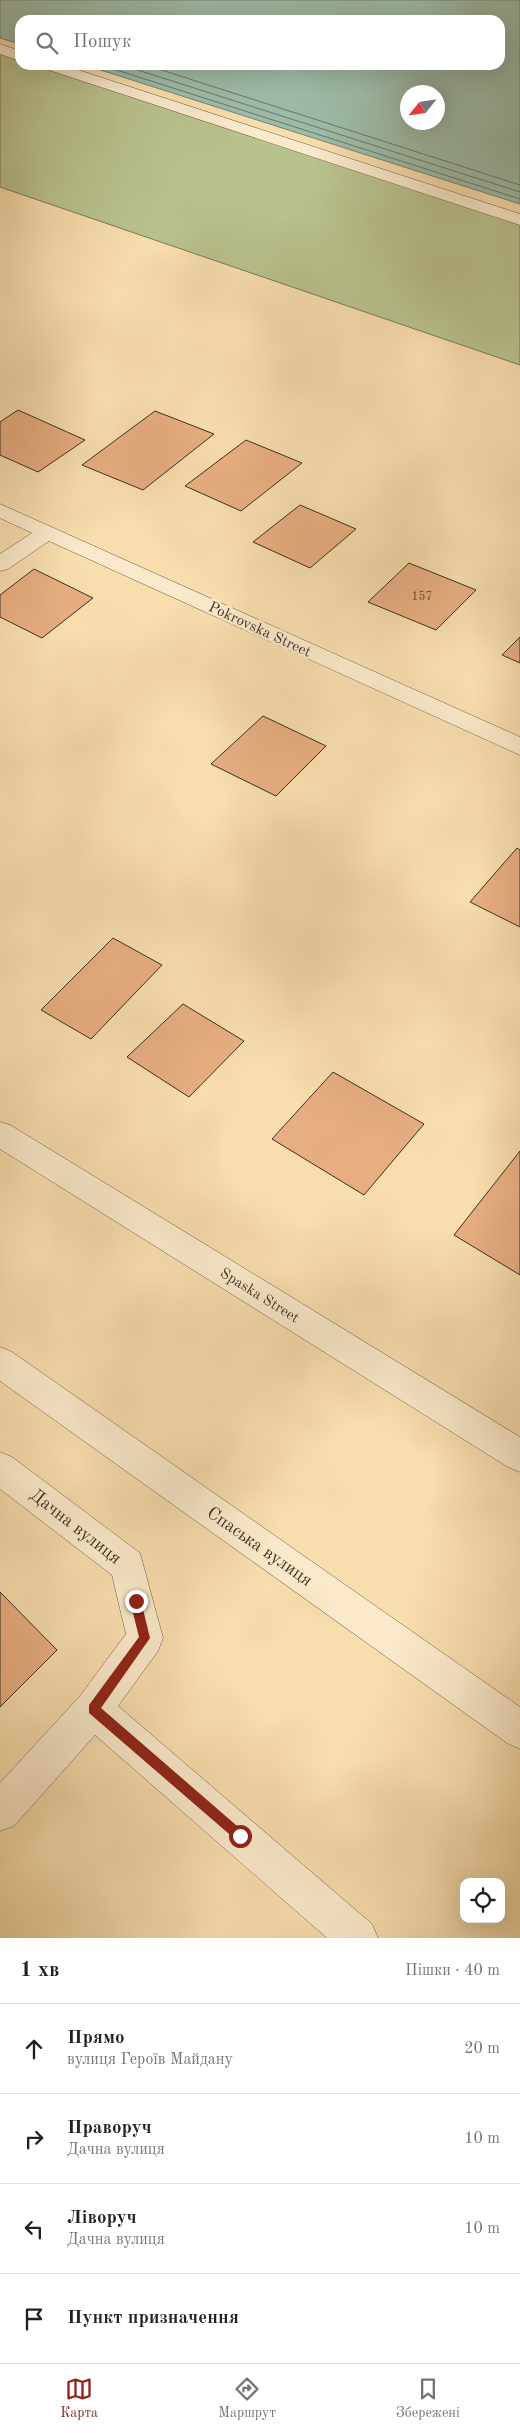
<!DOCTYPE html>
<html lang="uk">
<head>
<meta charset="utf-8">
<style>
  :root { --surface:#fff; --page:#f2f2f2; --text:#202124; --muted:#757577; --line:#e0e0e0; --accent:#8f2418 }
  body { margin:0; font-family:"Old Standard TT",serif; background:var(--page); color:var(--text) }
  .controls { position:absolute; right:15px; bottom:15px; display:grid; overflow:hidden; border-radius:10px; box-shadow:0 5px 20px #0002 }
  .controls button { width:45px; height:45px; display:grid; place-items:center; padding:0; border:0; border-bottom:1px solid var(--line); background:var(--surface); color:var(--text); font:25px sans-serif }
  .compass { position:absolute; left:400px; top:85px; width:45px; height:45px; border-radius:50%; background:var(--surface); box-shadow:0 5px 20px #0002; rotate:240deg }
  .stop { position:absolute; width:15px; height:15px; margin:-11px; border:4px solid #8f2418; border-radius:50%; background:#fff }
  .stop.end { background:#8f2418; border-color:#fff; box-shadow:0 1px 5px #0008 }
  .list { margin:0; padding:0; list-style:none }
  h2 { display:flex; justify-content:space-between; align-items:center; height:65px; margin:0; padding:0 20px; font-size:21px }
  h2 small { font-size:16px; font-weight:400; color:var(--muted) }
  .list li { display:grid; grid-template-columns:32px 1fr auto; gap:15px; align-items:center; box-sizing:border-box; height:90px; padding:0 20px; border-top:1px solid var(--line) }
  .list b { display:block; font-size:19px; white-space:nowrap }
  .list p { margin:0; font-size:16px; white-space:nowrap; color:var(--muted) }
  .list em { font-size:16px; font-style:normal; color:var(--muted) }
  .icon { flex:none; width:28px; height:28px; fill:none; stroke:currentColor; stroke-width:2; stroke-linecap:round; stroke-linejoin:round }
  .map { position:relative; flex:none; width:520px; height:1938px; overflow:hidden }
  .search { position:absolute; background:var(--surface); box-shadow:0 5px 20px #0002; left:15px; right:15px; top:15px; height:55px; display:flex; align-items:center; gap:12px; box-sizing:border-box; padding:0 18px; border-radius:15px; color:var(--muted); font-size:19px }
  .sheet { height:425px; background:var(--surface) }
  nav { display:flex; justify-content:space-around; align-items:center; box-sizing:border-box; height:70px; border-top:1px solid var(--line); background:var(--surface); font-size:14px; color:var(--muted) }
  nav a { display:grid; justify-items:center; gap:2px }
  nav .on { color:var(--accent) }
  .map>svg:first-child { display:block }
</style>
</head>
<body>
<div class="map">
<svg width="520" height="1938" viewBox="0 0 520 1938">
  <rect width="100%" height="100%" fill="#f8ddad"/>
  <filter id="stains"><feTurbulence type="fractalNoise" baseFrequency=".004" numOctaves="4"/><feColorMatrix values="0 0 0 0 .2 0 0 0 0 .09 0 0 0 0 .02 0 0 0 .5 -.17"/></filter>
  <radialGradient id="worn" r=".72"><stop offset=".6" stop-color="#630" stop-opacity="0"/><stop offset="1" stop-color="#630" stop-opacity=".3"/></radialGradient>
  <!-- green -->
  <path fill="#b8c28e" stroke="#7a795a" d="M0 49 20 56V65H48L520 220V365L0 187Z"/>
  <!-- water -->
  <path fill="#9dbca9" stroke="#768474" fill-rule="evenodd" d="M0 0H520V204L85 65H500V20H20V44L0 38ZM408 92H438V122H408Z"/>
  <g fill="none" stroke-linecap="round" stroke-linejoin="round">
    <!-- shore -->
    <path stroke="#6c7667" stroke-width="1" d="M101 65 520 199
      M122 65 520 192
      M146 65 520 185"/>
  </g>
  <!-- building -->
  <path fill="#e7ae81" stroke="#3c3025" d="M18 410 85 440 38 472 0 455V422Z
    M155 411 214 434 143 490 82 465Z
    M246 440 302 463 241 511 185 486Z
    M300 505 356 529 310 568 253 542Z
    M409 563 476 590 436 630 368 602Z
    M34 569 93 598 42 638 0 617V595Z
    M520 637V663L502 655Z
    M263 716 326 746 276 796 211 764Z
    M517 848 520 850V927L470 902Z
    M113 938 162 965 91 1039 41 1010Z
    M183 1004 244 1041 189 1097 127 1057Z
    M333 1072 424 1124 364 1195 272 1139Z
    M520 1151V1275L454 1235Z
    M0 1592 57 1650 0 1707Z"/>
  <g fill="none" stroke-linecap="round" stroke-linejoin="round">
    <!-- minor casing -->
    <g stroke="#6b5b47" stroke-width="1">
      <path id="minor" d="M0 44 20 51V61L0 54Z
        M40 65H63L520 214V225L43 68Z
        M0 504 520 737V755L49 541 8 569 0 571V554L32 533 0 518Z
        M0 1122 10 1125 520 1437V1472L508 1467 0 1149Z
        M0 1347 12 1352 520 1707V1749L507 1743 0 1381Z
        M0 1452 12 1457 140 1553 163 1638 158 1651 118 1706 372 1924 378 1938H327L95 1735 14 1826 0 1831V1783L80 1696 126 1634 112 1575 0 1489Z"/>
    </g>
    <!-- minor -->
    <use href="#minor" fill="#fae9ca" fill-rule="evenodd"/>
  </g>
  <!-- route -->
  <path fill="#8f2418" d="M136 1596 141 1601 150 1638 101 1708 244 1832V1840H236L89 1713V1705L139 1637 130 1601Z"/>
  <g text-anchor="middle" stroke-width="5" stroke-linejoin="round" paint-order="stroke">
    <!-- number labels -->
    <g font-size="12" fill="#67503c">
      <text x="422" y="600">157</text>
    </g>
    <!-- street labels -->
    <g font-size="15" fill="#3c3025" stroke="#fae9ca">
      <text transform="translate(260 629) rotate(25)" y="5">Pokrovska Street</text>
      <text transform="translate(260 1295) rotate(32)" y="5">Spaska Street</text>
    </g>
    <!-- near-street labels -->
    <g font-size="18" fill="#3c3025" stroke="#fae9ca">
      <text transform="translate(76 1526) rotate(38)" y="6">Дачна вулиця</text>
      <text transform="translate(260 1546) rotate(35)" y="6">Спаська вулиця</text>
    </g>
  </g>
  <rect width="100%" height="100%" filter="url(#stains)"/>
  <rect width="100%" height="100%" fill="url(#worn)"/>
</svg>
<div class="controls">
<button><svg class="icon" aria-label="locate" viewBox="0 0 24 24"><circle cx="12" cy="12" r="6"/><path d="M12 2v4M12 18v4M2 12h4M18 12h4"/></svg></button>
</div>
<svg class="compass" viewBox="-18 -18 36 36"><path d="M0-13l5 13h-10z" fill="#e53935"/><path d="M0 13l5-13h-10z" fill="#757577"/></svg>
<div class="stop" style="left:240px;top:1836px"></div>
<div class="stop end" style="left:136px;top:1601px"></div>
<div class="search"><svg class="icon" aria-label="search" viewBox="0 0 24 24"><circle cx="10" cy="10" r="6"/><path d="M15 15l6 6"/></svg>Пошук</div>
</div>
<section class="sheet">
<h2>1 хв<small>Пішки · 40 m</small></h2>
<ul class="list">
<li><svg class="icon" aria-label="ahead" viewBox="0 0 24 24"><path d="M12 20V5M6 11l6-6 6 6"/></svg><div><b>Прямо</b><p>вулиця Героїв Майдану</p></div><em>20 m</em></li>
<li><svg class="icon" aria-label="right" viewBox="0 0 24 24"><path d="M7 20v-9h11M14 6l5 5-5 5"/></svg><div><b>Праворуч</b><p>Дачна вулиця</p></div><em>10 m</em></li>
<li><svg class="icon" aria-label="left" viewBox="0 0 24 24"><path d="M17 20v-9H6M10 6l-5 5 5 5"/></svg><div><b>Ліворуч</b><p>Дачна вулиця</p></div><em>10 m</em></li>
<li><svg class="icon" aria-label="arrive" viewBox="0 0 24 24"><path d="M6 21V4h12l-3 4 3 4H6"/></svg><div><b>Пункт призначення</b></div></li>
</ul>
</section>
<nav>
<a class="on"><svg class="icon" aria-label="map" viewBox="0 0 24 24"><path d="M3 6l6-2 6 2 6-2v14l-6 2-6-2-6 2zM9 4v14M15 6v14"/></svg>Карта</a>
<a><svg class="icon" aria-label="directions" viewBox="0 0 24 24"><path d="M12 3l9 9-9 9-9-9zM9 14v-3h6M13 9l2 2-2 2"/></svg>Маршрут</a>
<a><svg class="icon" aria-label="saved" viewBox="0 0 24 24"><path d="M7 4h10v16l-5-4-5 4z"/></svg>Збережені</a>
</nav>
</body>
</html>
